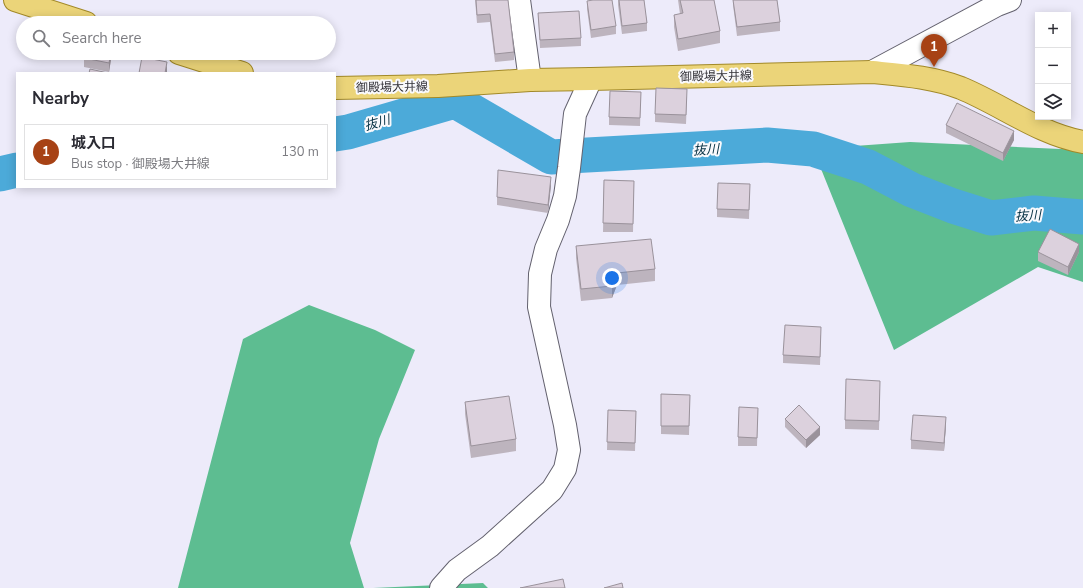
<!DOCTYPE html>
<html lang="en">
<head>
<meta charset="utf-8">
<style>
  :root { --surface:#fff; --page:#f7f7f7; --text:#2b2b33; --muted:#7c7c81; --line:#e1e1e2; --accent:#a74215 }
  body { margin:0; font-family:"Nunito Sans","Noto Sans JP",sans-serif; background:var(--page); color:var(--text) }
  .controls { position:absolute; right:12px; top:12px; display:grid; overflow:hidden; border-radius:0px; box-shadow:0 2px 10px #0003 }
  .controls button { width:36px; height:36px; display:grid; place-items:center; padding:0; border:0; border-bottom:1px solid var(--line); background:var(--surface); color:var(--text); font:20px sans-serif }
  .you { position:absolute; left:612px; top:278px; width:14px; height:14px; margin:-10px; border:3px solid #fff; border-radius:50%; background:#1a73e8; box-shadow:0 0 0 6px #1a73e833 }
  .badge { display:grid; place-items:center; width:26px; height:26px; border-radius:50%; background:var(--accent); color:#fff; font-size:13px; font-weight:700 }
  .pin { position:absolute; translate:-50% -33px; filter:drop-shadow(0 1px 2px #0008) }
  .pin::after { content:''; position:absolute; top:21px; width:14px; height:12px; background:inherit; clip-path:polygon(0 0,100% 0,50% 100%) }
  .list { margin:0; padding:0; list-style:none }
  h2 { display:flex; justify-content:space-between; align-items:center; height:52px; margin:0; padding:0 16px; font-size:17px }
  h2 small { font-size:13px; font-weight:400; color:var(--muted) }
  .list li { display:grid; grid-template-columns:26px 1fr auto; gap:12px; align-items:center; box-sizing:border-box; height:56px; margin:0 8px 8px; padding:0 8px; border:1px solid var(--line); border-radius:0px }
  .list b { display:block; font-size:15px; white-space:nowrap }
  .list p { margin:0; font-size:13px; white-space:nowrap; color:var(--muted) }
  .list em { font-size:13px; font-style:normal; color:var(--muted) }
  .icon { flex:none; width:22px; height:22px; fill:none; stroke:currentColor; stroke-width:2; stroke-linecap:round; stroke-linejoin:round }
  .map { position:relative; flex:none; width:1083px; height:588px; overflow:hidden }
  .search { position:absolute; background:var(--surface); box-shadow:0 2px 10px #0003; left:16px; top:16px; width:320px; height:44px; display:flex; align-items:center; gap:10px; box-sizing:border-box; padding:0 14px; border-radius:22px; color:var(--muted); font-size:15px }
  .panel { position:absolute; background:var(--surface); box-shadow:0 2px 10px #0003; left:16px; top:72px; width:320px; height:116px; border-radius:0px }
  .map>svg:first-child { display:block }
</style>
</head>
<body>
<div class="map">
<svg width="1083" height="588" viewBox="0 0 1083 588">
  <rect width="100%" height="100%" fill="#edebfa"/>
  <!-- forest -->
  <path fill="#5dbd91" d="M910 142 1083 150V282L1038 267 894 350 813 149Z
    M309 305 375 330 415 350 379 439 350 543 364 588H178L243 339Z
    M483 583 488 588H373Z"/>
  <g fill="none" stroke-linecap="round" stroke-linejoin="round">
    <!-- river -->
    <path stroke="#4caad9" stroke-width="35" d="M335 134 348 132 455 101 551 157 767 145 813 149 868 167 912 190 953 206 991 218 1034 213 1083 217
      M0 174 17 170"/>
    <!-- minor casing -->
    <g stroke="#63616e" stroke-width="24">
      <path id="minor" d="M519 0 530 80
        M872 72 997 5 1010 0
        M441 588 457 570 490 546 552 490 565 469 569 450 565 425 539 307 540 274 546 249 558 220 565 196 569 168 575 114 591 79"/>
    </g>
    <!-- primary casing -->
    <g stroke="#a28928" stroke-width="24">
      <path id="primary" d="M15 0 86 23
        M179 53 242 73
        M335 88 438 86 530 80 591 79 872 72C902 75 932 77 961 88 1002 105 1039 134 1083 142"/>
    </g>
    <!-- minor -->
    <use href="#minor" stroke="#fff" stroke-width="22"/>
    <!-- primary -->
    <use href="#primary" stroke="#ebd479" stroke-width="22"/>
  </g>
  <!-- wall -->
  <path fill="#bdb4be" d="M475 0H508L514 52V60L495 62 490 22 477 23Z
    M618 0H644L647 23V31L622 34 618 5Z
    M678 0H714L720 31V43L678 51 674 27V15L680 14Z
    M733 0H777L780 22V31L737 36 733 5Z
    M587 1 616 26V34L591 38 587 9Z
    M538 13 581 38V46L540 48Z
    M112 53 109 72 84 67V58Z
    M641 92 640 126 609 125V117Z
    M687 97 686 124 655 122V114Z
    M946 125 1014 140 1003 161 946 133Z
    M604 180 634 181 633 232H603Z
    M750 184 749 219 717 217V209Z
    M551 185 548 213 497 205V197Z
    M576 246 655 269V281L617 285 612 298 581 301 576 258Z
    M1038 252H1079L1068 275 1038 261Z
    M821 335 820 365 783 363V355Z
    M880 389 879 430 845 429V420Z
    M661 394 690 395 689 435 661 434Z
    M465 402 516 439V451L471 458 465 414Z
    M758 408 757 446H738V437Z
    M608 410 636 411 635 451 607 450Z
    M785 419 820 435 806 448 785 427Z
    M946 425 944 451 911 449V440Z"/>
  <!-- shaded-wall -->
  <path fill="#9a929b" d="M111 53H112L109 72V63Z
    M167 62V73H165Z
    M1014 131V140L1003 161V153Z
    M551 177V185L548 213V205Z
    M1079 244V252L1068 275V267Z
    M617 273V285L612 298V286Z
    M946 417V425L944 451V443Z
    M820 427V435L806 448V440Z"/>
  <!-- building -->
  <path fill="#dcd1dd" stroke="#9a929b" d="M476 0H508L514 52 495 54 490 14 477 15Z
    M593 0H612L616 26 591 30 587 1Z
    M619 0H644L647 23 622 26Z
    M680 0H714L720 31 678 39 674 15 683 13Z
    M733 0H777L780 22 737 27Z
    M579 11 581 38 540 40 538 13Z
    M85 53H111L109 63 84 58Z
    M142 57 167 62 165 73H139Z
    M90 69 108 73H89Z
    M656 88 687 89 686 115 655 114Z
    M610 91 641 92 640 118 609 117Z
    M957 103 1014 131 1003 153 946 125Z
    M498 170 551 177 548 205 497 197Z
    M604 180 634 181 633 224 603 223Z
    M718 183 750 184 749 210 717 209Z
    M1050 229 1079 244 1068 267 1038 252Z
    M651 239 655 269 617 273 612 286 581 289 576 246Z
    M785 325 821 327 820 357 783 355Z
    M846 379 880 381 879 421 845 420Z
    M661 394 690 395 689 426H661Z
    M509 396 516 439 471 446 465 402Z
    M799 405 820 427 806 440 785 419Z
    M739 407 758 408 757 438 738 437Z
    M608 410 636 411 635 443 607 442Z
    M913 415 946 417 944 443 911 440Z
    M563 579 565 588H520Z
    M622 583 623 588H604Z"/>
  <g text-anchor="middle" stroke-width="4" stroke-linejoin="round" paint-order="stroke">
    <!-- street labels -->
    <g font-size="12" fill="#323137" stroke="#fafafd">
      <text transform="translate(716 76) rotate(-1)" y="4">御殿場大井線</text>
      <text transform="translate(392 87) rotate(-1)" y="4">御殿場大井線</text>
    </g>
    <!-- water labels -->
    <g font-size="13" font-style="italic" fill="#043043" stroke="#fafafd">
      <text transform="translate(377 122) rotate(-15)" y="5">抜川</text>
      <text transform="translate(706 149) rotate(-3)" y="5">抜川</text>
      <text transform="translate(1028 215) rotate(-3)" y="5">抜川</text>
    </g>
  </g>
</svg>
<div class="controls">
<button>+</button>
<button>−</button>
<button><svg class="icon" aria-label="layers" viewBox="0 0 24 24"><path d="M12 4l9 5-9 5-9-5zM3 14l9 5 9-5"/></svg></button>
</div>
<div class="you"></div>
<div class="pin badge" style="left:934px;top:67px">1</div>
<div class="search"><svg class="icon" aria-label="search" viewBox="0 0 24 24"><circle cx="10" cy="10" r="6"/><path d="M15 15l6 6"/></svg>Search here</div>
<section class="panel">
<h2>Nearby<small></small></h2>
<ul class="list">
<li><span class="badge">1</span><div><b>城入口</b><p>Bus stop · 御殿場大井線</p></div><em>130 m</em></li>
</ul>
</section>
</div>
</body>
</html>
